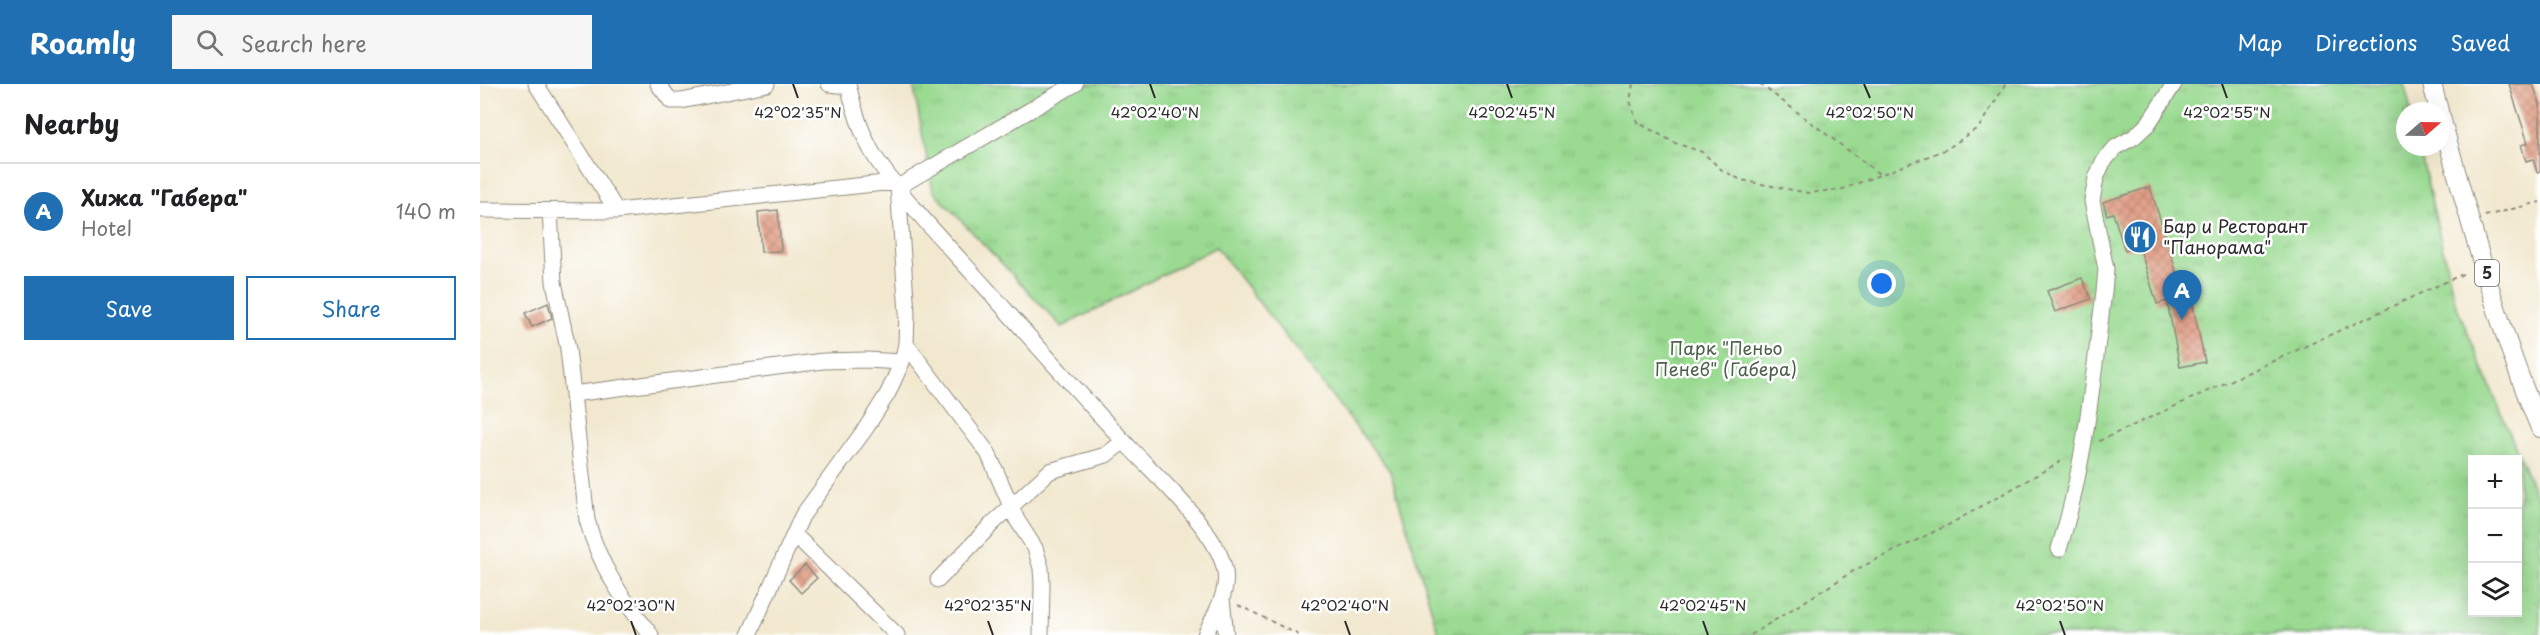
<!DOCTYPE html>
<html lang="en">
<head>
<meta charset="utf-8">
<style>
  :root { --surface:#fff; --page:#f6f6f6; --text:#202124; --muted:#757577; --line:#e0e0e0; --accent:#1f6fb2 }
  body { margin:0; font-family:"Playpen Sans",sans-serif; background:var(--page); color:var(--text) }
  .controls { position:absolute; right:18px; bottom:18px; display:grid; overflow:hidden; border-radius:0px; box-shadow:0 6px 24px #0002 }
  .controls button { width:54px; height:54px; display:grid; place-items:center; padding:0; border:0; border-bottom:2px solid var(--line); background:var(--surface); color:var(--text); font:30px sans-serif }
  .compass { position:absolute; left:1916px; top:18px; width:54px; height:54px; border-radius:50%; background:var(--surface); box-shadow:0 6px 24px #0002; rotate:70deg }
  .you { position:absolute; left:1402px; top:200px; width:21px; height:21px; margin:-15px; border:4px solid #fff; border-radius:50%; background:#1a73e8; box-shadow:0 0 0 9px #1a73e833 }
  .badge { display:grid; place-items:center; width:39px; height:39px; border-radius:50%; background:var(--accent); color:#fff; font-size:20px; font-weight:700 }
  .pin { position:absolute; translate:-50% -50px; filter:drop-shadow(0 2px 3px #0008) }
  .pin::after { content:''; position:absolute; top:32px; width:21px; height:18px; background:inherit; clip-path:polygon(0 0,100% 0,50% 100%) }
  .list { margin:0; padding:0; list-style:none }
  h2 { display:flex; justify-content:space-between; align-items:center; height:78px; margin:0; padding:0 24px; font-size:26px }
  h2 small { font-size:20px; font-weight:400; color:var(--muted) }
  .list li { display:grid; grid-template-columns:39px 1fr auto; gap:18px; align-items:center; box-sizing:border-box; height:96px; padding:0 24px; border-top:2px solid var(--line) }
  .list b { display:block; font-size:22px; white-space:nowrap }
  .list p { margin:0; font-size:20px; white-space:nowrap; color:var(--muted) }
  .list em { font-size:20px; font-style:normal; color:var(--muted) }
  .actions { display:flex; gap:12px; padding:18px 24px }
  .actions a { flex:1; padding:14px 0; border:2px solid var(--accent); border-radius:0px; text-align:center; font-size:21px; color:var(--accent) }
  .actions .main { background:var(--accent); color:#fff }
  .icon { flex:none; width:33px; height:33px; fill:none; stroke:currentColor; stroke-width:2; stroke-linecap:round; stroke-linejoin:round }
  .map { position:relative; flex:none; width:2060px; height:551px; overflow:hidden }
  header { display:flex; align-items:center; gap:36px; box-sizing:border-box; height:84px; padding:0 30px; background:var(--accent); color:#fff }
  header strong { font-size:28px }
  nav { display:flex; gap:33px; margin-inline-start:auto; font-size:21px }
  .search { width:420px; height:54px; background:var(--page); display:flex; align-items:center; gap:15px; box-sizing:border-box; padding:0 21px; border-radius:0px; color:var(--muted); font-size:22px }
  main { display:flex }
  aside { flex:1; background:var(--surface) }
  .map>svg:first-child { display:block }
</style>
</head>
<body>
<header>
<strong>Roamly</strong>
<div class="search"><svg class="icon" aria-label="search" viewBox="0 0 24 24"><circle cx="10" cy="10" r="6"/><path d="M15 15l6 6"/></svg>Search here</div>
<nav><a>Map</a><a>Directions</a><a>Saved</a></nav>
</header>
<main>
<aside>
<h2>Nearby<small></small></h2>
<ul class="list">
<li><span class="badge">A</span><div><b>Хижа &quot;Габера&quot;</b><p>Hotel</p></div><em>140 m</em></li>
</ul>
<div class="actions"><a class="main">Save</a><a>Share</a></div>
</aside>
<div class="map">
<svg width="2060" height="551" viewBox="0 0 2060 551">
  <defs>
    <pattern id="park-tufts" width="24" height="20" patternUnits="userSpaceOnUse" patternTransform="scale(1.5)"><rect width="24" height="20" fill="#9ada91"/><path d="M3 7l-1-3M5 7V3M7 7l1-3M15 17l-1-3M17 17v-4M19 17l1-3" fill="none" stroke="#85bb7d"/></pattern>
    <pattern id="building-cross-hatch" width="8" height="8" patternUnits="userSpaceOnUse" patternTransform="scale(1.5)"><rect width="8" height="8" fill="#de9276"/><path d="M0 0l8 8M0 8l8-8" fill="none" stroke="#b47761"/></pattern>
  </defs>
  <rect width="100%" height="100%" fill="#fff"/>
  <filter id="ink" filterUnits="userSpaceOnUse"><feTurbulence type="fractalNoise" baseFrequency=".0167" numOctaves="2"/><feDisplacementMap in="SourceGraphic" scale="12" xChannelSelector="R" yChannelSelector="G"/><feConvolveMatrix kernelMatrix="1 2 1 2 8 2 1 2 1" color-interpolation-filters="sRGB"/></filter>
  <filter id="wash" filterUnits="userSpaceOnUse"><feTurbulence type="fractalNoise" baseFrequency=".008" numOctaves="4" result="noise"/><feDisplacementMap in="SourceGraphic" scale="24" xChannelSelector="R" yChannelSelector="G"/><feGaussianBlur stdDeviation="1.35" result="paint"/><feColorMatrix in="noise" values="0 0 0 0 0 0 0 0 0 0 0 0 0 0 0 0 0 1.4 0 .05"/><feComposite in="paint" operator="in"/></filter>
  <g filter="url(#wash)">
    <rect width="100%" height="100%" fill="#f2e8cf"/>
    <!-- park -->
    <path fill="url(#park-tufts)" stroke="#62825e" stroke-width="1.5" fill-rule="evenodd" d="M433 0H1924L1931 27H1925V63H1939L1975 218 2060 422V551H959L910 387 736 163 582 243 453 107ZM1992 376H2038V528H1992Z"/>
    <g id="blocks">
      <!-- building -->
      <path fill="url(#building-cross-hatch)" d="M2029 0H2053L2060 20V87L2057 88 2053 75 2046 77 2041 61 2048 59Z
        M1670 103 1703 209 1710 208 1725 278 1700 283 1687 217 1677 220 1659 162 1645 167 1633 129 1627 131 1623 118Z
        M298 126 301 167 281 168 278 128Z
        M1602 194 1611 215 1575 228 1567 207Z
        M68 219 72 234 52 243 45 229Z
        M325 481 337 494 321 509 309 496Z"/>
    </g>
  </g>
  <g filter="url(#ink)">
    <use href="#blocks" fill-opacity="0" stroke="#8e8a7d" stroke-width="1.5"/>
    <g fill="none" stroke-linecap="round" stroke-linejoin="round">
      <!-- minor casing -->
      <g stroke="#8e8a7d" stroke-width="17">
        <path id="minor" d="M56 0 137 127
          M178 0 191 17H201L287 0
          M349 0 368 2
          M368 0C374 26 382 54 397 76 428 121 469 163 506 204 554 258 602 313 652 366 679 394 735 446 744 483 751 506 734 531 725 551
          M0 126 137 127 414 98
          M70 127 74 198 88 265 107 436C120 483 141 513 171 551
          M426 260 508 369 537 436 555 464 561 484 562 500 561 551
          M93 310 343 277 386 276 422 278
          M314 450 417 551
          M1579 465C1605 383 1613 294 1624 208L1626 185 1612 117 1616 94 1623 78 1636 63 1654 53 1668 40 1694 0
          M458 496 512 440 570 387 626 371 644 357
          M742 515 746 551
          M269 551 322 432 386 344 408 309 422 278 426 260 427 229 418 103 595 0"/>
      </g>
      <!-- major casing -->
      <g stroke="#8e8a7d" stroke-width="20">
        <path id="major" d="M1952 0 1959 27
          M1961 33C1990 137 2018 244 2060 344"/>
      </g>
      <!-- path -->
      <path stroke="#8e8a7d" stroke-width="2" stroke-dasharray="4.5 4.5" stroke-linecap="butt" d="M1153 0 1150 17 1157 38 1195 59 1222 68 1242 86 1261 96 1328 109 1363 105 1467 65 1499 43 1526 0
        M1280 0 1402 92
        M2005 132 2060 118
        M1619 357 1987 188
        M758 521 819 551
        M1271 551 1375 486 1470 440 1585 375"/>
      <!-- minor -->
      <use href="#minor" stroke="#fff" stroke-width="15"/>
      <!-- major -->
      <use href="#major" stroke="#fff" stroke-width="18"/>
    </g>
  </g>
  <!-- ticks -->
  <path fill="none" stroke="#2b2b2b" stroke-width="2" d="M313 0 318 14M670 0 675 14M1027 0 1032 14M1384 0 1390 14M1742 0 1747 14M151 537 156 551M508 537 513 551M865 537 870 551M1223 537 1228 551M1580 537 1585 551"/>
  <!-- icons -->
  <defs>
    <g id="restaurant-disc" transform="scale(1.725)"><circle r="9.5" fill="#1f6fb2" stroke="#fff"/><path d="M-5-6h1v4h1v-4h1v4h1v-4h1v5L-1.5 .5V6h-2V.5L-5-1ZM5-6V6H3V1.5H1.5Q1.5-4 5-6Z" fill="#fff"/></g>
  </defs>
  <g fill-rule="evenodd">
    <use href="#restaurant-disc" x="1660" y="153"/>
  </g>
  <g text-anchor="middle" stroke-width="5" stroke-linejoin="round" paint-order="stroke">
    <!-- shield labels -->
    <rect fill="#fff" stroke="#6b6b6b" stroke-width="1.5" x="1995" y="176" width="24" height="26" rx="4.5"/>
    <g font-size="16" font-weight="bold" fill="#2b2b2b">
      <text x="2007" y="195">5</text>
    </g>
    <!-- poi labels -->
    <g font-size="18" fill="#2b2b2b" stroke="#fff" text-anchor="start">
      <text x="1683" y="149">Бар и Ресторант<tspan x="1683" dy="21">"Панорама"</tspan></text>
    </g>
    <!-- park labels -->
    <g font-size="18" fill="#4c604a" stroke="#fff">
      <text x="1246" y="271">Парк "Пеньо<tspan x="1246" dy="21">Пенев" (Габера)</tspan></text>
    </g>
  </g>
  <g font-size="15" text-anchor="middle" fill="#2b2b2b" stroke="#fff" stroke-width="5" stroke-linejoin="round" paint-order="stroke">
    <text x="675" y="34">42°02'40"N</text>
    <text x="1390" y="34">42°02'50"N</text>
    <text x="318" y="34">42°02'35"N</text>
    <text x="1032" y="34">42°02'45"N</text>
    <text x="1747" y="34">42°02'55"N</text>
    <text x="151" y="527">42°02'30"N</text>
    <text x="508" y="527">42°02'35"N</text>
    <text x="865" y="527">42°02'40"N</text>
    <text x="1223" y="527">42°02'45"N</text>
    <text x="1580" y="527">42°02'50"N</text>
  </g>
</svg>
<div class="controls">
<button>+</button>
<button>−</button>
<button><svg class="icon" aria-label="layers" viewBox="0 0 24 24"><path d="M12 4l9 5-9 5-9-5zM3 14l9 5 9-5"/></svg></button>
</div>
<svg class="compass" viewBox="-18 -18 36 36"><path d="M0-13l5 13h-10z" fill="#e53935"/><path d="M0 13l5-13h-10z" fill="#757577"/></svg>
<div class="you"></div>
<div class="pin badge" style="left:1702px;top:236px">A</div>
</div>
</main>
</body>
</html>
